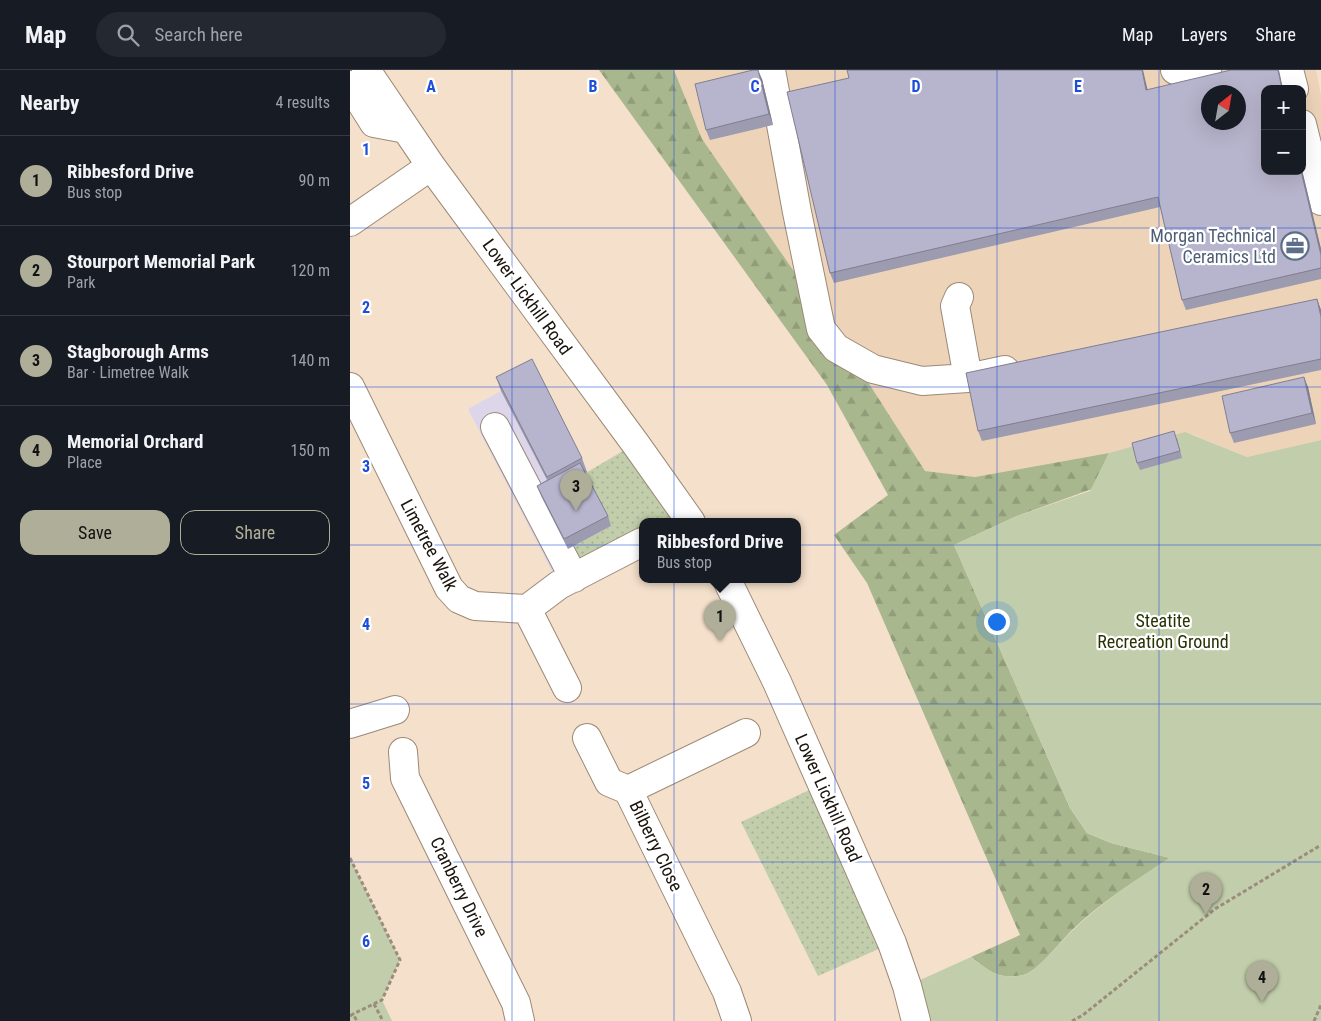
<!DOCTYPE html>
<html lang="en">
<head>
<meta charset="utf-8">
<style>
  :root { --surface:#171b24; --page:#242831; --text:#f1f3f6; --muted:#9ea1a6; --line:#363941; --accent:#afae99 }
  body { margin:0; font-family:"Roboto Condensed",sans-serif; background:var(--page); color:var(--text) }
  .controls { position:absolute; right:15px; top:15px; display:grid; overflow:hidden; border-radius:10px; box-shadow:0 5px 20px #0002 }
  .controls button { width:45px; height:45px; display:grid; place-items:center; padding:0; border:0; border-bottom:1px solid var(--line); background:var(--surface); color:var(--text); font:25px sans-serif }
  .compass { position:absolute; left:851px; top:15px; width:45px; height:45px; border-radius:50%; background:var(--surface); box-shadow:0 5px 20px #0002; rotate:31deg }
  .you { position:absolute; left:646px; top:551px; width:18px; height:18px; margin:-12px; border:4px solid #fff; border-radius:50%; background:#1a73e8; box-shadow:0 0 0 8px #1a73e833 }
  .badge { display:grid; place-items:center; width:32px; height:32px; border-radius:50%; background:var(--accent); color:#111; font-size:16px; font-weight:700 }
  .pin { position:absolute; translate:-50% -41px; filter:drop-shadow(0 1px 2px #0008) }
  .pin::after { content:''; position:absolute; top:26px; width:18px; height:15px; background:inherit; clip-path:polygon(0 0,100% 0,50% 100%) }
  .popup { position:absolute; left:289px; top:448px; width:162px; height:65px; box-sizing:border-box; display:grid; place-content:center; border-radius:10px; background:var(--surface); filter:drop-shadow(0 1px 4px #0005); font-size:16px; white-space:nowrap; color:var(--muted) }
  .popup b { font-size:19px; color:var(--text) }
  .popup::after { content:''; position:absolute; left:50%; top:100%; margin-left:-10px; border:10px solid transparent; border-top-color:var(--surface) }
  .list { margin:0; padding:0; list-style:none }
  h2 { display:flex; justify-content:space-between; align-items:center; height:65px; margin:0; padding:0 20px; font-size:21px }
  h2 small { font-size:16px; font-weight:400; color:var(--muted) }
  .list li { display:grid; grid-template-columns:32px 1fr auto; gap:15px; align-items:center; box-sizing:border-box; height:90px; padding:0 20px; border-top:1px solid var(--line) }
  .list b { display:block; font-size:19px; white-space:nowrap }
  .list p { margin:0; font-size:16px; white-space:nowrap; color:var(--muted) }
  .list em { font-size:16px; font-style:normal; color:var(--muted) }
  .actions { display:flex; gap:10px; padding:15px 20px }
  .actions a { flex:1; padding:11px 0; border:1px solid var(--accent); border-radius:15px; text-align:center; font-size:18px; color:var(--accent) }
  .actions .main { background:var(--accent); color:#111 }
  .icon { flex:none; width:28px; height:28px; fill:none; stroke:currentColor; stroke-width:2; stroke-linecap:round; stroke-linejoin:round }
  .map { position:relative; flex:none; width:971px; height:951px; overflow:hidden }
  header { display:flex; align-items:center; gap:30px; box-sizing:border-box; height:70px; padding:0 25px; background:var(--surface); border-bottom:1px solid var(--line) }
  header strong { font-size:24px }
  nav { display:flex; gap:28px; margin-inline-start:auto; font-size:18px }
  .search { width:350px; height:45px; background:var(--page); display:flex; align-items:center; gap:12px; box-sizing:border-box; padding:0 18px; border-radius:28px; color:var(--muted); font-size:19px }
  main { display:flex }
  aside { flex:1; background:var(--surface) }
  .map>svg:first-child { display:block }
</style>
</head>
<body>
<header>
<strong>Map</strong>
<div class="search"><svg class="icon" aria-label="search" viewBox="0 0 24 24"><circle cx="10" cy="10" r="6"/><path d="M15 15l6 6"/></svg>Search here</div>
<nav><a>Map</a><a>Layers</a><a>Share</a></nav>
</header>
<main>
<aside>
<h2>Nearby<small>4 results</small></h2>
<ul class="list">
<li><span class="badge">1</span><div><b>Ribbesford Drive</b><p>Bus stop</p></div><em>90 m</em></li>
<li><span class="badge">2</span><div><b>Stourport Memorial Park</b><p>Park</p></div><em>120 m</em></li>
<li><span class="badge">3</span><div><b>Stagborough Arms</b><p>Bar · Limetree Walk</p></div><em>140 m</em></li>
<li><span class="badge">4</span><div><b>Memorial Orchard</b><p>Place</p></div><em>150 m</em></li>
</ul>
<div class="actions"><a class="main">Save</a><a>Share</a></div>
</aside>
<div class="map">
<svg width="971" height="951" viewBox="0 0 971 951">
  <defs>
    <pattern id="grass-dots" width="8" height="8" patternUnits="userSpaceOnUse" patternTransform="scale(1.25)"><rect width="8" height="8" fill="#c2ceab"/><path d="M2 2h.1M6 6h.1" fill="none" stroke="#a6b092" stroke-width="1.8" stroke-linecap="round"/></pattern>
    <pattern id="forest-firs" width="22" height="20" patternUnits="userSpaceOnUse" patternTransform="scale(1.25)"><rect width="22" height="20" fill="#a9b78e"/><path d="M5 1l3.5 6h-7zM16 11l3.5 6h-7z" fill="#919c79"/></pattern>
  </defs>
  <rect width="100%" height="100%" fill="#f4e0cb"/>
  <!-- commercial -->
  <path fill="#ddd6eb" d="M151 321 202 420 209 515 118 339Z"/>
  <!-- built -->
  <path fill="#edd4b9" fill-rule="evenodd" d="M324 0H966L971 25V370L897 387 841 364 759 383 625 407 575 401 482 256 352 69ZM915 19H952V101H915ZM858 22H888V52H858Z"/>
  <!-- grass -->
  <path fill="url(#grass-dots)" d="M273 381 330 452H292V472L231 503 218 479 261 456 234 404Z
    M472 714 542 873 468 906 391 752Z"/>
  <!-- forest -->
  <path fill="url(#forest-firs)" d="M249 0H324L352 69 482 256 575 401 625 407 759 383 742 419 667 446 604 475 720 738 737 763 761 773 820 788C785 811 751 832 721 861 710 872 687 902 673 905 648 910 639 901 621 887L670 865 517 513 484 465 538 425 477 315Z"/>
  <!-- park -->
  <path fill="#c2ceab" d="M835 362 897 387 971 370V951H566L557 916 621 887C639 901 648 910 673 905 687 902 710 872 721 862 750 833 785 811 819 788L761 773 737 763 720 738 604 475 667 446 740 421 759 383Z
    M0 788 50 890 32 930 42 951H0Z"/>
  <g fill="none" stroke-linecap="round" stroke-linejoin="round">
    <!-- minor casing -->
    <g stroke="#9c8976" stroke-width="30">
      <path id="minor" d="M16 0 81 96 285 373 341 452
        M421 0 447 142 471 259 486 278 523 299 572 311 618 308 655 300
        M825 0 842 4 857 0
        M939 0 944 19
        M0 15 24 53 56 59
        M952 54 971 131
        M0 152 81 96
        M609 227 605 236 618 308
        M0 317 99 518 109 529 125 536 177 539 209 515 292 472
        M145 357 224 508
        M377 510 427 612 542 873 557 916 566 951
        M177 539 217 618
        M0 654 45 640
        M237 668 259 712 278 720
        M53 682 55 708 166 933 170 951
        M387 951 377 922 278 720 396 663"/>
    </g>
    <!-- path -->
    <path stroke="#9b8c7d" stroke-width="3" stroke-dasharray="4 2.5" stroke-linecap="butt" d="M0 788 50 890 32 930 3 944
      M24 934 33 951
      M0 946 3 944 7 951
      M722 951 733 945 865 839 971 775
      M964 951 971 935"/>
    <!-- minor -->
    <use href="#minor" stroke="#fff" stroke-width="28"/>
  </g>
  <!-- wall -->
  <path fill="#9d9bb0" d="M499 8 798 20 952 101V100L971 179V209L836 240 832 230 810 137 484 213 480 203Z
    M412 9 423 55 360 70 356 60Z
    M967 229 971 240V300L632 371 628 361Z
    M146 307 232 388 237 402 235 403 258 446 261 456 218 479 191 426 187 416 197 410 151 321Z
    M958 317 966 354 884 373 880 363Z
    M827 368 832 388 790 400 787 393Z"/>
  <!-- shaded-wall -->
  <path fill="#807e90" d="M408 0 412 9 423 55 419 44Z
    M792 0H793L800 30 796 20Z
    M928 0H929L933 19H932Z
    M952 100 971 179V185L951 101H952Z
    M967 229 971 240V247Z
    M954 307 958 317 966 354 962 343Z"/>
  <!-- building -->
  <path fill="#b7b4cd" stroke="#807e90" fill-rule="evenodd" d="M403 0H408L419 44 356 60 345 14Z
    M497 0H792L796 20 881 0H928L932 19H915V101H951L971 185V198L832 230 808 127 480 203 437 22 499 8ZM858 22H888V52H858Z
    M967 229 971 247V289L628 361 616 303Z
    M182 289 232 388 197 407 146 307Z
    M954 307 962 343 880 363 872 326Z
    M824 361 830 381 787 393 782 373Z
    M230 393 258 446 214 469 187 416Z"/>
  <!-- grid -->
  <path fill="none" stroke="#1d4ed8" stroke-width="1" stroke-opacity="0.55" d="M162 0V951M324 0V951M485 0V951M647 0V951M809 0V951M0 158H971M0 317H971M0 475H971M0 634H971M0 792H971"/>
  <!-- icons -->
  <defs>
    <g id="office-ring" transform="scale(1.4375)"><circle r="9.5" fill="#fff" stroke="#5c6f8a" stroke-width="1.5"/><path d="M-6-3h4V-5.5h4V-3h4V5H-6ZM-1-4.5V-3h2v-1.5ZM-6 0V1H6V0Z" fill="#5c6f8a"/></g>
  </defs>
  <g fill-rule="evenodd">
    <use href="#office-ring" x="945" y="176"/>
  </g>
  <g text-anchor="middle" stroke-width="4.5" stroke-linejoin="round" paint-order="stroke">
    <!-- service labels -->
    <g font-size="18" fill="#4e5e75" stroke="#fff" text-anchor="end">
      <text x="926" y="172">Morgan Technical<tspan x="926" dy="21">Ceramics Ltd</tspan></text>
    </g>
    <!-- street labels -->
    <g font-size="18" fill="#1a130c" stroke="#fff">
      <text transform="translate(177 227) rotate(54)" y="6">Lower Lickhill Road</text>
      <text transform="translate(79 475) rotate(62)" y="6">Limetree Walk</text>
      <text transform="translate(478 728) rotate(66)" y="6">Lower Lickhill Road</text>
      <text transform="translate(306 776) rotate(64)" y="6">Bilberry Close</text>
      <text transform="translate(109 817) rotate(64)" y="6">Cranberry Drive</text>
    </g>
    <!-- park labels -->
    <g font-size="18" fill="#273303" stroke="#fff">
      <text x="813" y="557">Steatite<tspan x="813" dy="21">Recreation Ground</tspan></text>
    </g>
  </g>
  <g font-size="16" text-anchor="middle" font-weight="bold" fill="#1d4ed8" stroke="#fff" stroke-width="4.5" stroke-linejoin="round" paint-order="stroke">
    <text x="81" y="22">A</text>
    <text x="243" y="22">B</text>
    <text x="405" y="22">C</text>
    <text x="566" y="22">D</text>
    <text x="728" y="22">E</text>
    <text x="16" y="85">1</text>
    <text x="16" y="243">2</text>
    <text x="16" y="402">3</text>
    <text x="16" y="560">4</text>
    <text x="16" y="719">5</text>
    <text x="16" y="877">6</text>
  </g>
</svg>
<div class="controls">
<button>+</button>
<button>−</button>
</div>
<svg class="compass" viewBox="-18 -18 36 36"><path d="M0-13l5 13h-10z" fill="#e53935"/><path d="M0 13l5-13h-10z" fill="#9ea1a6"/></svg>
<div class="you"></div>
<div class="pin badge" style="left:370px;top:571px">1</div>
<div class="popup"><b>Ribbesford Drive</b>Bus stop</div>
<div class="pin badge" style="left:856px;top:844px">2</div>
<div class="pin badge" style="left:226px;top:441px">3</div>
<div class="pin badge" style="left:912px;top:932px">4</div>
</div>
</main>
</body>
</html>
